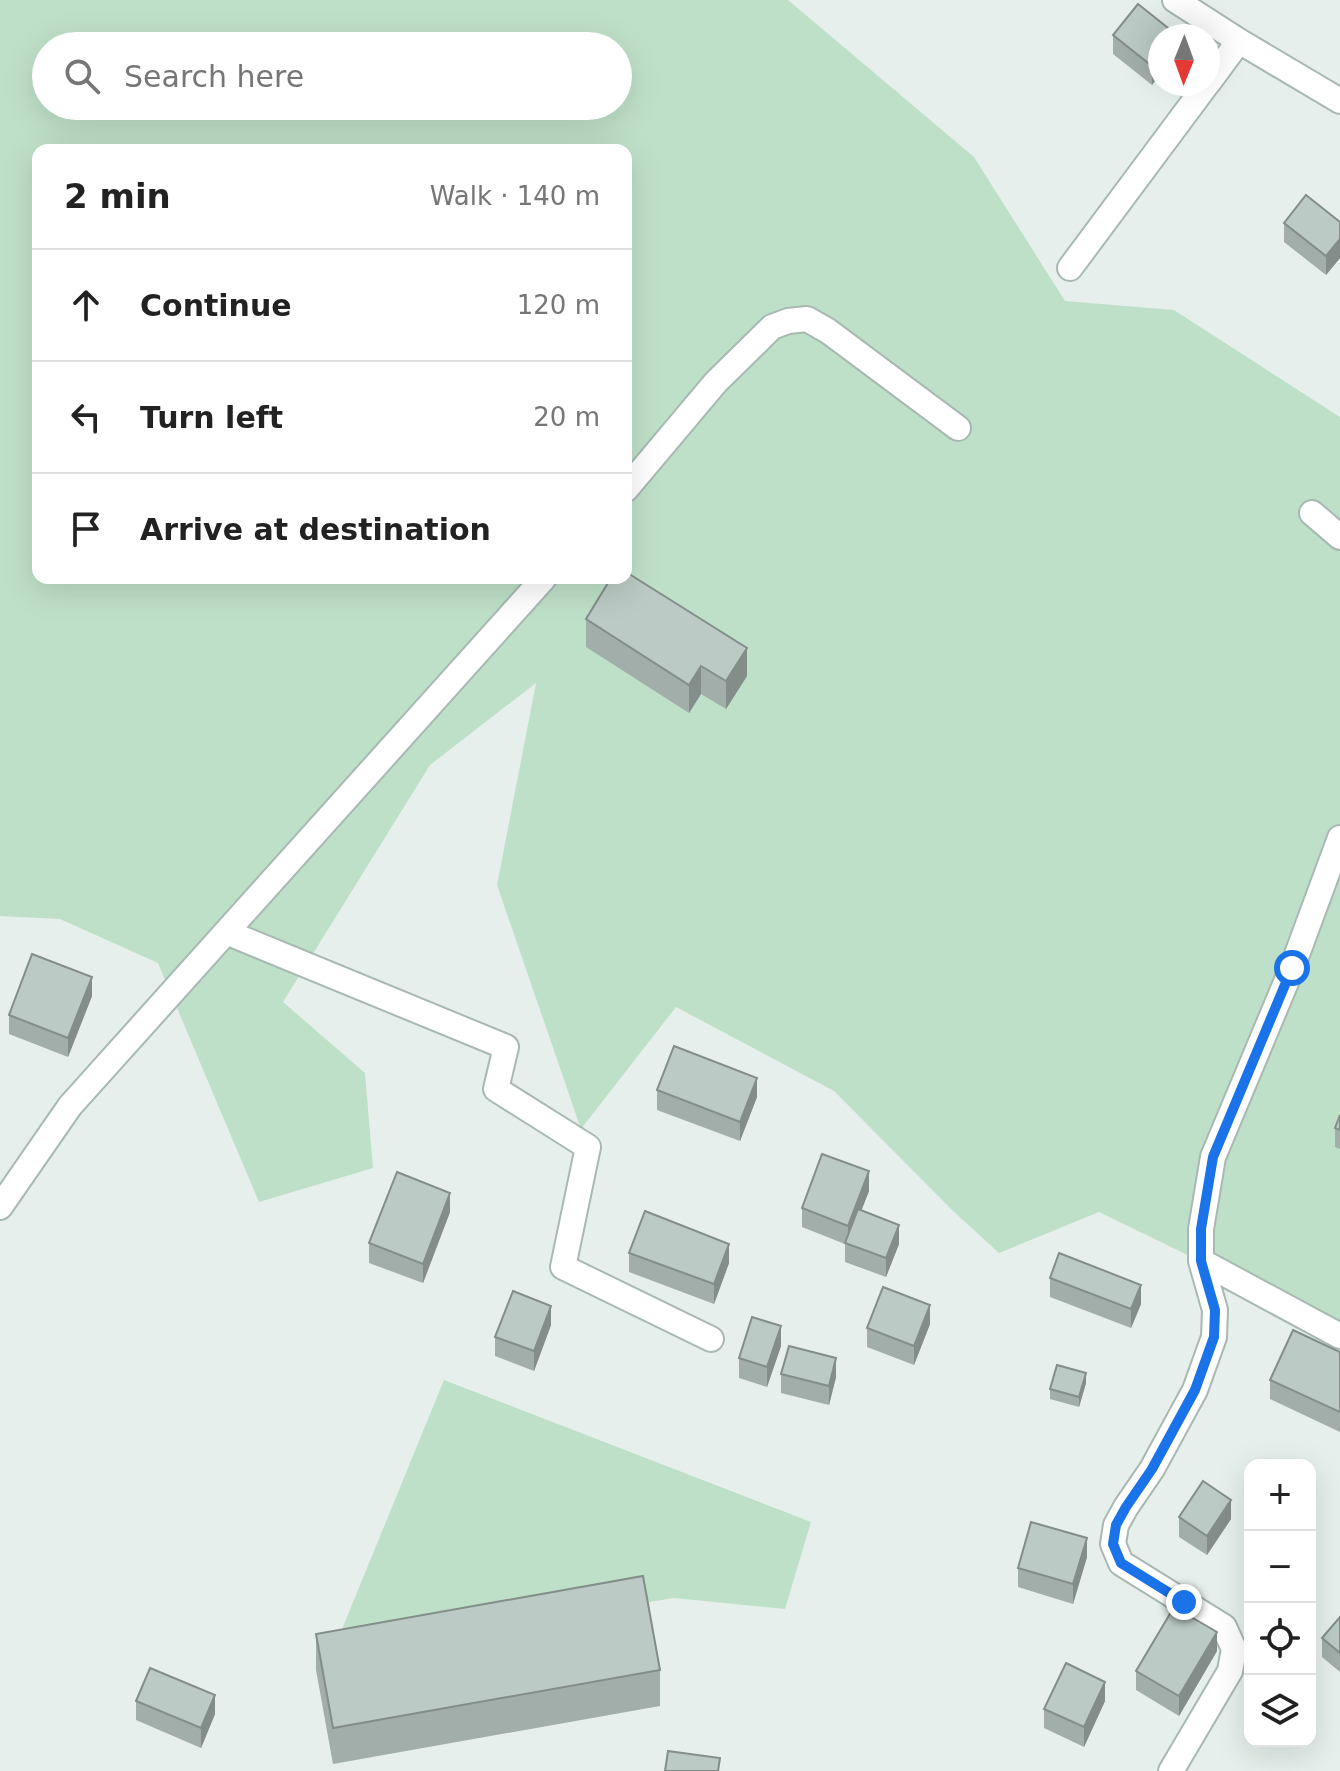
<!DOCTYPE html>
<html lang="en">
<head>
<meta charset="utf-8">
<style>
  :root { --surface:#fff; --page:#f6f6f6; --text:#222; --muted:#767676; --line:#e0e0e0 }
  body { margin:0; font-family:"DejaVu Sans",sans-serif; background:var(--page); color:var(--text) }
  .controls { position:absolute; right:24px; bottom:24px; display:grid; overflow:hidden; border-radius:16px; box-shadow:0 8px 32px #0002 }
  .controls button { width:72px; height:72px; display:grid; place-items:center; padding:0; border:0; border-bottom:2px solid var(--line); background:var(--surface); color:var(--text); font:40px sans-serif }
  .compass { position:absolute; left:1148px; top:24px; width:72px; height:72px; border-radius:50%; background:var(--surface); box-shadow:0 8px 32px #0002; rotate:181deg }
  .stop { position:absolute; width:24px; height:24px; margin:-18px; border:6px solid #1a73e8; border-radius:50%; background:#fff }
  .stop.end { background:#1a73e8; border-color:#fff; box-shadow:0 2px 8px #0008 }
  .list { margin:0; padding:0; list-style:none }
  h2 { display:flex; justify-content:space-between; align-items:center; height:104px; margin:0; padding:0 32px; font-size:34px }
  h2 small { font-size:26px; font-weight:400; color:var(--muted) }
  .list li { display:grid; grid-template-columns:52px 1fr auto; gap:24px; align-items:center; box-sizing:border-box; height:112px; padding:0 32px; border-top:2px solid var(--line) }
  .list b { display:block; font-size:30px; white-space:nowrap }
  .list em { font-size:26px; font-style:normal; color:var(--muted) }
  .icon { flex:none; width:44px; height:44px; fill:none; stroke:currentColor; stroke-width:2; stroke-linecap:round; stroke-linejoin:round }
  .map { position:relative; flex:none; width:1340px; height:1771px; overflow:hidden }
  .search { position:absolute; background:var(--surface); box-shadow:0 8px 32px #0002; left:32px; top:32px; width:600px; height:88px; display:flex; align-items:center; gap:20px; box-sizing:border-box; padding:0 28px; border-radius:44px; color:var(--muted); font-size:30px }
  .panel { position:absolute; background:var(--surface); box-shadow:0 8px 32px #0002; left:32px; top:144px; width:600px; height:440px; border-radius:16px }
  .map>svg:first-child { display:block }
</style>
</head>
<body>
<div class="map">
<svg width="1340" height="1771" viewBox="0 0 1340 1771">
  <rect width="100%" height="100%" fill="#e6efeb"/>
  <!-- green -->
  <path fill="#bfe0c8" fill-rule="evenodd" d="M0 0H788L974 157 1065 301 1174 310 1340 417V1329L1099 1212 999 1253 952 1210 834 1091 676 1007 581 1129 497 885 536 683 430 765 283 1002 365 1073 373 1168 259 1202 158 963 60 919 0 916ZM46 46H618V106H46ZM38 150H626V578H38Z
    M444 1380 811 1522 785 1609 674 1598 371 1647 340 1634Z"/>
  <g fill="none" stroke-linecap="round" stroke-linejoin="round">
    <!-- minor casing -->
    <g stroke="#a8b8b2" stroke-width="28">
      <path id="minor" d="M1175 0 1239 41 1340 101
        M1208 83 1239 41
        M1070 268 1207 84
        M626 489 716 382 772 327 788 321 807 319 828 331 958 428
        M1312 513 1340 537
        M226 932 506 1047 496 1089 588 1147 563 1267 711 1339
        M0 1207 70 1106 544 578
        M1201 1261 1340 1336
        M1171 1771 1230 1671 1234 1649 1224 1627 1121 1563 1113 1544 1116 1525 1126 1507 1152 1469 1195 1390 1214 1337 1215 1310 1201 1261V1229L1213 1157 1292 968 1340 838"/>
    </g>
    <!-- minor -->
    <use href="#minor" stroke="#fff" stroke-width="24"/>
  </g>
  <!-- wall -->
  <path fill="#a1aea9" d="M1113 35 1177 36 1152 85 1113 54Z
    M1340 222V258L1326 275 1284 242V223Z
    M586 619 747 676 726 709 701 694 689 713 586 647Z
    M92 996 68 1057 9 1034V1015Z
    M657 1090 757 1097 740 1141 657 1110Z
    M1340 1115V1149L1335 1147V1128Z
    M869 1191 861 1210 899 1244 886 1277 845 1262V1244L802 1227V1208Z
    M450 1212 423 1283 369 1263V1243Z
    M629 1253 729 1263 714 1304 629 1272Z
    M1050 1278 1141 1304 1131 1328 1050 1297Z
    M930 1324 914 1365 867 1347V1328Z
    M551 1325 534 1371 495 1356V1337Z
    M781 1346 767 1387 739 1378V1358Z
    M1340 1352V1432L1270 1399V1380Z
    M781 1374 836 1377 829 1405 781 1393Z
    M1086 1383 1079 1407 1050 1399V1389Z
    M1179 1517 1231 1519 1207 1555 1179 1537Z
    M1087 1557 1073 1604 1018 1587V1568Z
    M1340 1617V1672L1322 1657V1638Z
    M316 1634 660 1670V1706L333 1764 316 1670Z
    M1217 1651 1179 1716 1136 1690V1671Z
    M136 1701 215 1714 201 1748 136 1720Z
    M1105 1701 1084 1747 1044 1728V1709Z"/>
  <!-- shaded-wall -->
  <path fill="#838d89" d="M1160 55V75L1152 85V66Z
    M1340 239V258L1326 275V256Z
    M747 648V676L726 709V681Z
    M701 666V694L689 713V685Z
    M92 977V996L68 1057V1038Z
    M757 1078V1097L740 1141V1122Z
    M869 1171V1191L848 1245V1226Z
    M450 1193V1212L423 1283V1264Z
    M899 1225V1244L886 1277V1258Z
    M729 1244V1263L714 1304V1284Z
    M1141 1285V1304L1131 1328V1309Z
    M930 1305V1324L914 1365V1346Z
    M551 1306V1325L534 1371V1351Z
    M781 1326V1346L767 1387V1367Z
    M836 1358V1377L829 1405V1386Z
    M1086 1373V1383L1079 1407V1397Z
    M1231 1500V1519L1207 1555V1536Z
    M1087 1538V1557L1073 1604V1584Z
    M1217 1632V1651L1179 1716V1696Z
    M1105 1682V1701L1084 1747V1727Z
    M215 1695V1714L201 1748V1728Z"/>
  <!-- building -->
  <path fill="#bbcac4" stroke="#838d89" stroke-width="2" d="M1138 4 1177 35 1175 36H1160V55L1152 66 1113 35Z
    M1306 195 1340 222V239L1326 256 1284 223Z
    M626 572 747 648 726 681 701 666 689 685 586 619 611 578H626Z
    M32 954 92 977 68 1038 9 1015Z
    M674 1046 757 1078 740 1122 657 1090Z
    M1340 1115V1130L1335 1128Z
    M822 1154 869 1171 848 1226 802 1208Z
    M397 1172 450 1193 423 1264 369 1243Z
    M858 1209 899 1225 886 1258 845 1243Z
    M645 1211 729 1244 714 1284 629 1253Z
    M1059 1253 1141 1285 1131 1309 1050 1278Z
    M883 1287 930 1305 914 1346 867 1328Z
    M513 1291 551 1306 534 1351 495 1337Z
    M752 1317 781 1326 767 1367 739 1358Z
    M1293 1330 1340 1352V1412L1270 1380Z
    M789 1346 836 1358 829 1386 781 1374Z
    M1057 1365 1086 1373 1079 1397 1050 1389Z
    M1203 1481 1231 1500 1207 1536 1179 1517Z
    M1031 1522 1087 1538 1073 1584 1018 1568Z
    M643 1576 660 1670 333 1728 316 1634Z
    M1174 1607 1217 1632 1179 1696 1136 1671Z
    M1340 1617V1653L1322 1638Z
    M1066 1663 1105 1682 1084 1727 1044 1709Z
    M150 1668 215 1695 201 1728 136 1701Z
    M668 1751 720 1758 718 1771H665Z"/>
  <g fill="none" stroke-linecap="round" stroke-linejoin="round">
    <!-- route -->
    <path stroke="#1a73e8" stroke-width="10" d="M1184 1602 1121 1563 1113 1544 1116 1525 1126 1507 1152 1469 1195 1390 1214 1337 1215 1310 1201 1261V1229L1213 1157 1292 968"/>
  </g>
</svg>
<div class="controls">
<button>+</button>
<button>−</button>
<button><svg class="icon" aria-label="locate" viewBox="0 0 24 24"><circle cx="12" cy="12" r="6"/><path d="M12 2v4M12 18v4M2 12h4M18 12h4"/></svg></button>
<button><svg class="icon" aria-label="layers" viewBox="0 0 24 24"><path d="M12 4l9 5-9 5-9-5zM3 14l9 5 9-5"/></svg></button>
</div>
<svg class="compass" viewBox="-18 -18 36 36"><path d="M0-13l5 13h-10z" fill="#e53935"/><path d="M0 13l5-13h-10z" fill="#767676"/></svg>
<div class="stop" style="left:1292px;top:968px"></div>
<div class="stop end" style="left:1184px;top:1602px"></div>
<div class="search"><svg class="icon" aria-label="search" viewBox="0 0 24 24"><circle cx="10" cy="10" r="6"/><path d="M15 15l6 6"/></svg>Search here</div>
<section class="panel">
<h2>2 min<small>Walk · 140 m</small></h2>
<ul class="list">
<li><svg class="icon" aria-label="ahead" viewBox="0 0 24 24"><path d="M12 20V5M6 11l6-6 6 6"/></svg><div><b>Continue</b></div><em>120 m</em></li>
<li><svg class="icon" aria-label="left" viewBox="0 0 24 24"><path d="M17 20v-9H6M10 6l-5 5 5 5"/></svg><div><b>Turn left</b></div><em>20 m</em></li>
<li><svg class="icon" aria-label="arrive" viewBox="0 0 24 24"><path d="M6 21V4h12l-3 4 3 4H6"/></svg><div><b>Arrive at destination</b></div></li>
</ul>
</section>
</div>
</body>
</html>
